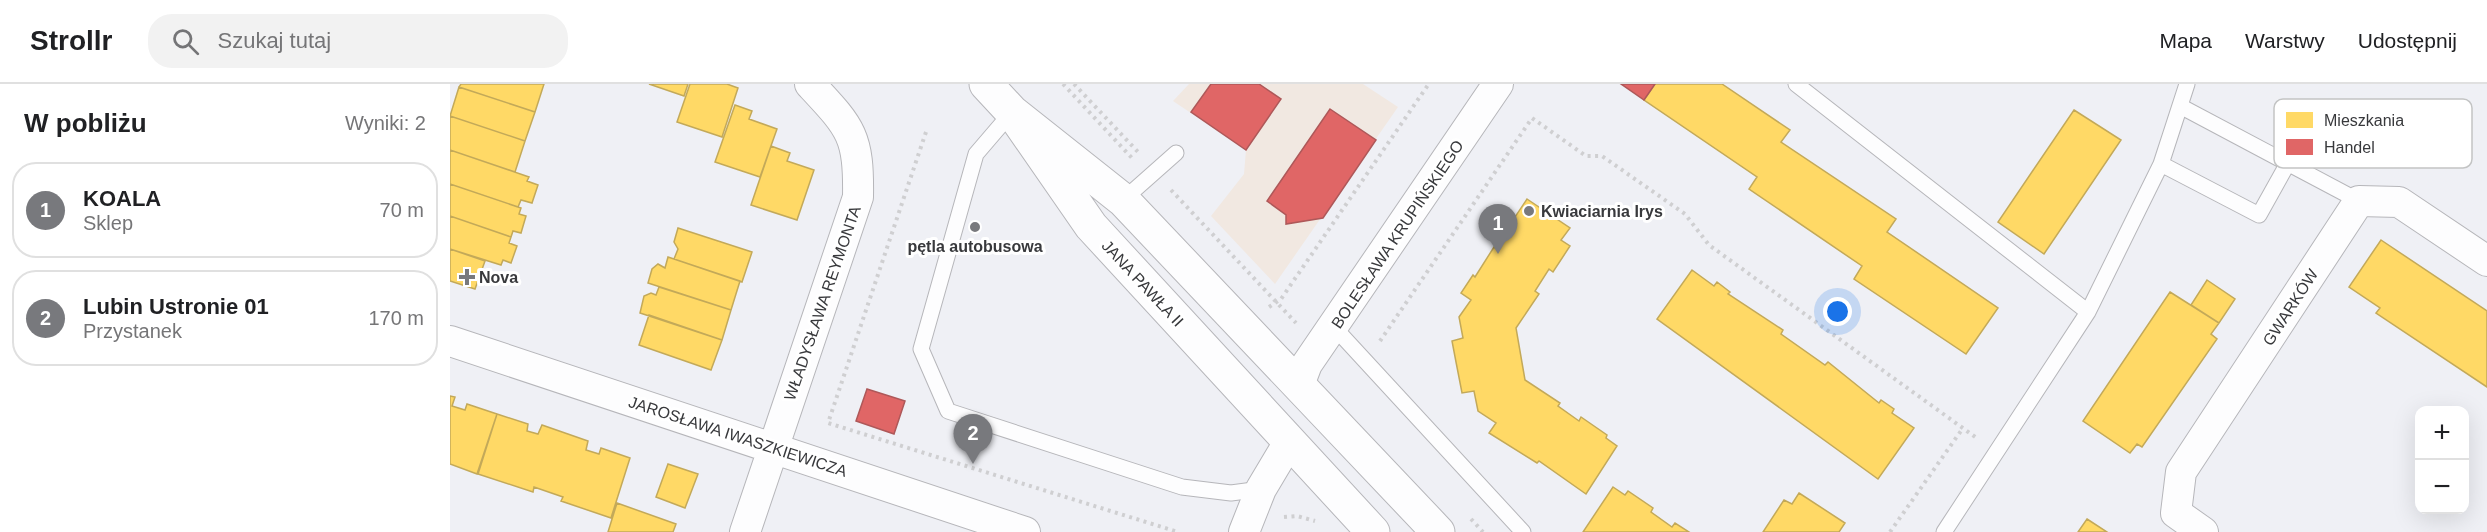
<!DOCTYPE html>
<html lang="pl">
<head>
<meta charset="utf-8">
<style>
  :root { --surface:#fff; --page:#f2f2f2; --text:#202124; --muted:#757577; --line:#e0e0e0; --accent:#78797d }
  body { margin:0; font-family:Arial,sans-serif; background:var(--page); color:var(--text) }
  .controls { position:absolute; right:18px; bottom:18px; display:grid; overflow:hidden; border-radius:12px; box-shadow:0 6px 24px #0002 }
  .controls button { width:54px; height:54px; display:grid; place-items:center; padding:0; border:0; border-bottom:2px solid var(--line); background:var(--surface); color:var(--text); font:30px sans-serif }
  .you { position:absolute; left:1388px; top:228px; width:21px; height:21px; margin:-15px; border:4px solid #fff; border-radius:50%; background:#1a73e8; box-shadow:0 0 0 9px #1a73e833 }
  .badge { display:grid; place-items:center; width:39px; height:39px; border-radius:50%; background:var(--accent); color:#fff; font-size:20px; font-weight:700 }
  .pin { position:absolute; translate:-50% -50px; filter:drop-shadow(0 2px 3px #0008) }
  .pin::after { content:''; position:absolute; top:32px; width:21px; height:18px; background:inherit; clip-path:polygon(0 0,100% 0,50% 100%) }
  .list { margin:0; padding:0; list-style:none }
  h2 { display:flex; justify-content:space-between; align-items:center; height:78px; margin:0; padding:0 24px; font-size:26px }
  h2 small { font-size:20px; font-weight:400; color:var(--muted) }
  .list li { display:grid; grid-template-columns:39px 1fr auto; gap:18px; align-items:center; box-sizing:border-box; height:96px; margin:0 12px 12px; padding:0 12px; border:2px solid var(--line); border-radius:24px }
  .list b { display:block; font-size:22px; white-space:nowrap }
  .list p { margin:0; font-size:20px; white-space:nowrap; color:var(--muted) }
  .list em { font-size:20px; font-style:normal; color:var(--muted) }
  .icon { flex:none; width:33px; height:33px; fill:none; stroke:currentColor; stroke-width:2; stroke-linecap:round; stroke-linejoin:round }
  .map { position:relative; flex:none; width:2037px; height:448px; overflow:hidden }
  header { display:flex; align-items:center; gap:36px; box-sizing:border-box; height:84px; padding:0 30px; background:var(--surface); border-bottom:2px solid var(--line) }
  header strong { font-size:28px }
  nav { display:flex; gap:33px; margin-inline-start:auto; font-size:21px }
  .search { width:420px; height:54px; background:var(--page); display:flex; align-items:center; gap:15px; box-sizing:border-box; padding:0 21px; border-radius:24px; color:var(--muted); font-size:22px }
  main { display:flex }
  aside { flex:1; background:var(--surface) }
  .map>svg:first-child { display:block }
</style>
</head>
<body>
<header>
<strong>Strollr</strong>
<div class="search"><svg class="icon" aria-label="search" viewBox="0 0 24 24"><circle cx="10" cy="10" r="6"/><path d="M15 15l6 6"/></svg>Szukaj tutaj</div>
<nav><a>Mapa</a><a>Warstwy</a><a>Udostępnij</a></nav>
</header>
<main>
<aside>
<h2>W pobliżu<small>Wyniki: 2</small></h2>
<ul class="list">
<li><span class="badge">1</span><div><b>KOALA</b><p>Sklep</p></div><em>70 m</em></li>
<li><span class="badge">2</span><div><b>Lubin Ustronie 01</b><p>Przystanek</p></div><em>170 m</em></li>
</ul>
</aside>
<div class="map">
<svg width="2037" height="448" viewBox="0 0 2037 448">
  <rect width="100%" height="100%" fill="#eff0f5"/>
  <!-- commercial -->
  <path fill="#f1e8e1" d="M739 0H913L948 23 825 200 761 132 794 90 796 66 723 17Z"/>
  <!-- homes -->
  <path fill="#ffd966" stroke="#c3a959" stroke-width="1.5" d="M11 0H94L85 28 9 3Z
    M199 0H238L234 12Z
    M240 0H277L288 4 272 53 227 38Z
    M1205 0H1272L1340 46 1331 58 1446 135 1437 148 1548 224 1516 270 1404 195 1412 182 1299 105 1307 93 1194 16Z
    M9 3 85 28 75 57 0 32Z
    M285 21 302 27 299 35 327 45 310 93 265 78Z
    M1624 26 1671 56 1594 170 1548 138Z
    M0 32 75 57 65 88 0 66Z
    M321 62 340 69 337 77 364 86 347 136 301 121Z
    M0 66 79 93 77 97 88 101 82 119 71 116 68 123 0 100Z
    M0 100 71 124 69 130 76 132 71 149 63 147 61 153 0 132Z
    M1077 115 1120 144 1111 156 1120 162 1103 188 1099 185 1085 207 1089 210 1066 244 1075 296 1110 319 1108 322 1129 337 1131 333 1157 351 1156 354 1167 362 1136 410 1089 377 1087 379 1039 349 1046 339 1028 327 1024 307 1012 309 1006 278 1002 257 1013 254 1009 233 1021 216 1011 209 1023 191 1025 193 1044 163 1047 165 1058 150 1055 148Z
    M0 132 61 153 59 159 67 162 61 179 53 176 51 181 0 165Z
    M228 144 302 168 292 198 224 175 228 165 224 158Z
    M1931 156 2037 227V303L1926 229 1930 224 1899 203Z
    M0 165 35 177 25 205 0 197Z
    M218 173 290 197 281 226 198 199 202 185 208 180 215 184Z
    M1242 186 1264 202 1267 198 1280 208 1278 210 1333 246 1331 250 1375 281 1378 278 1429 319 1431 316 1444 325 1442 329 1464 344 1428 395 1207 235Z
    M1757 196 1785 215 1769 239 1741 221Z
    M209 203 281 226 272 256 190 229 194 212 201 209 206 211Z
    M1720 208 1769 239 1761 250 1767 255 1692 363 1687 360 1680 369 1633 337Z
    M199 231 272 256 261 286 189 261Z
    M0 312 5 313 2 322 15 326 17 320 47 330 27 390 0 380Z
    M47 330 78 340 77 347 88 350 92 341 138 357 136 366 149 370 151 364 180 374 161 434 111 417 113 413 84 403 83 408 28 390Z
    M218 380 248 390 235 424 206 413Z
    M1163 403 1175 411 1178 407 1203 424 1201 428 1222 443 1225 439 1239 448H1133Z
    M1349 409 1395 439 1389 448H1313L1334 416 1342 420Z
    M167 419 226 440 223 448H158Z
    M1637 435 1657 448H1628Z"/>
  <!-- shops -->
  <path fill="#e06666" stroke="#ae5859" stroke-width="1.5" d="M761 0H809L831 15 796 66 741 28Z
    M1171 0H1205L1194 16Z
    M880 25 926 56 873 134 836 140V131L817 117Z
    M417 305 455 317 444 350 406 337Z"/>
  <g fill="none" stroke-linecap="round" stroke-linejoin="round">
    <!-- service casing -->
    <g stroke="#b6b6ba" stroke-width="17">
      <path id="service" d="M1346 0 1638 228
        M1730 22 1909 117
        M562 28 526 70 471 265 498 327 732 403 781 409 811 405
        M1711 80 1809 131 1838 79
        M673 116 726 69
        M883 242 1073 448
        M1494 448 1638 228 1711 80 1737 0"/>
    </g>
    <!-- minor casing -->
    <g stroke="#b6b6ba" stroke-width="32">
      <path id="minor" d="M0 257 575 448
        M849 301 857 280 1048 0
        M295 448 408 113C409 51 401 44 360 0
        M794 448 811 405 839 358
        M1753 448 1726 429 1731 388 1909 117 1949 118 2037 177"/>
    </g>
    <!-- tertiary casing -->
    <g stroke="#b6b6ba" stroke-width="35">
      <path id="tertiary" d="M536 0 562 28 641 142 923 448
        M562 28 673 116 988 448"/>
    </g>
    <!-- path -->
    <path stroke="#cfcfd1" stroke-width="4" stroke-dasharray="3 4.5" stroke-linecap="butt" d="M613 0 682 74
      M624 0 689 69
      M476 48 378 339 728 448
      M721 106 846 239
      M819 223 831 215 978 1
      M930 257 1082 34 1136 72H1152L1235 130 1259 161 1528 355
      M834 433 847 432 865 437
      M1021 435 1033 448
      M1440 448 1513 344"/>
    <!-- service -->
    <use href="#service" stroke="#fdfdfe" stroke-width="15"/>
    <!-- minor -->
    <use href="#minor" stroke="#fdfdfe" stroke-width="30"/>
    <!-- tertiary -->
    <use href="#tertiary" stroke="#fdfdfe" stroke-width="33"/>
  </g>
  <!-- markers -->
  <g fill="#78797d" stroke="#fff" stroke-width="2">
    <circle cx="1079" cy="127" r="6"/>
    <circle cx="525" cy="143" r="6"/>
    <path d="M14 184h6v6h6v6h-6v6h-6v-6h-6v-6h6z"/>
  </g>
  <g text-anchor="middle" stroke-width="6" stroke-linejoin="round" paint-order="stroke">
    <!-- poi labels -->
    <g font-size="16" font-weight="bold" fill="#38393c" stroke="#fff" text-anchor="start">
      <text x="1091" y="133">Kwiaciarnia Irys</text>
      <text x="525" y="168" text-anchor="middle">pętla autobusowa</text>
      <text x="29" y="199">Nova</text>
    </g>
    <!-- street labels -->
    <g font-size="16" fill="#38393c" stroke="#fff">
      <text transform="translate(947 150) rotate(-56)" y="6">BOLESŁAWA KRUPIŃSKIEGO</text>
      <text transform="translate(693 199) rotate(47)" y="6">JANA PAWŁA II</text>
      <text transform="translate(372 219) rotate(-71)" y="6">WŁADYSŁAWA REYMONTA</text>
      <text transform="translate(1840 223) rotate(-57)" y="6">GWARKÓW</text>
      <text transform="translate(288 352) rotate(18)" y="6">JAROSŁAWA IWASZKIEWICZA</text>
    </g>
  </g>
  <!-- legend -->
  <rect x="1824" y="15" width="198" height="69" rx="9" fill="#fff" stroke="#c3c4c4" stroke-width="1.5"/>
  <rect x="1836" y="28" width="27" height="16" fill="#ffd966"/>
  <rect x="1836" y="55" width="27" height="16" fill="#e06666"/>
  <g font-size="16" fill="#38393c">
    <text x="1874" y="42">Mieszkania</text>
    <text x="1874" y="69">Handel</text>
  </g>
</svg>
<div class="controls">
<button>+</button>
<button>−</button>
</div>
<div class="you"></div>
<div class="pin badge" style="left:1048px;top:170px">1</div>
<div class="pin badge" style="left:523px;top:380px">2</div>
</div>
</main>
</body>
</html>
